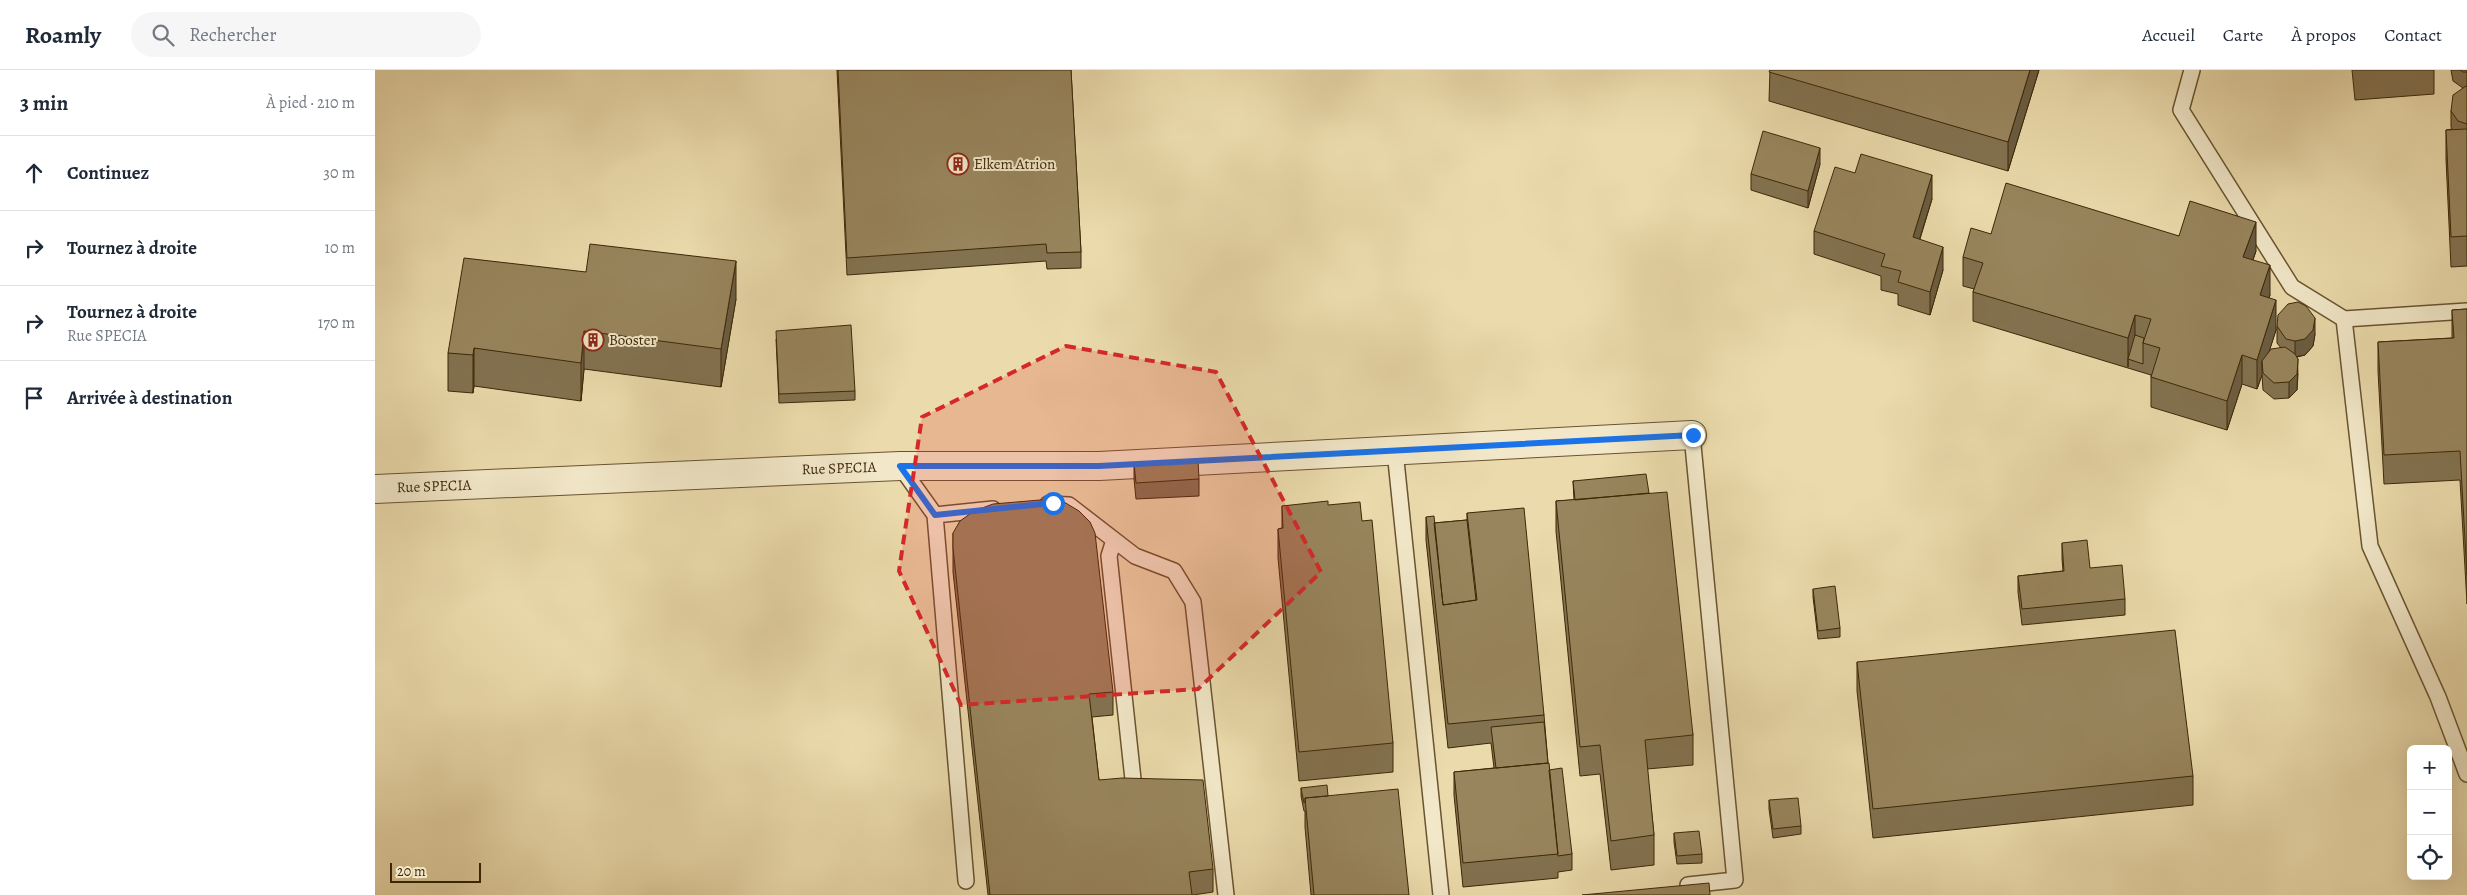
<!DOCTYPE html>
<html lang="fr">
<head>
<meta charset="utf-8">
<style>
  :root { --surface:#fff; --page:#f6f6f7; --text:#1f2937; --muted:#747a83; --line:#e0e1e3 }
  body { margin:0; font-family:Alegreya,serif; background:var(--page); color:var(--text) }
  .controls { position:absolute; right:15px; bottom:15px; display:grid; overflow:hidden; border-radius:8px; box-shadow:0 5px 20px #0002 }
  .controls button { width:45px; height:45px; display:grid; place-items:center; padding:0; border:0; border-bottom:1px solid var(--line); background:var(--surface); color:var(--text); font:25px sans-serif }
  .scale { position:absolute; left:15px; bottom:12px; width:91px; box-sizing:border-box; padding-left:5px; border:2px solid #3e2707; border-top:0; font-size:14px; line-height:18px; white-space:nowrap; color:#3e2707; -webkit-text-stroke:4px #f2e8c9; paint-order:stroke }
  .stop { position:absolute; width:15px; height:15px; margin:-11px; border:4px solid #1a73e8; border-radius:50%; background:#fff }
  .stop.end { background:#1a73e8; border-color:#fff; box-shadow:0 1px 5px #0008 }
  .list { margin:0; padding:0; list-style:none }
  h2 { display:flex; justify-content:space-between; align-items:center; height:65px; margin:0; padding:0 20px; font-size:21px }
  h2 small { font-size:16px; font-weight:400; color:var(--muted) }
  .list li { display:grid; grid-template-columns:32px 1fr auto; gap:15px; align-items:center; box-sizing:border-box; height:75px; padding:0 20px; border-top:1px solid var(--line) }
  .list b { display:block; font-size:19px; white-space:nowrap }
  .list p { margin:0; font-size:16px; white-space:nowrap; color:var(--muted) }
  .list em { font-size:16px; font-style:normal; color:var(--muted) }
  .icon { flex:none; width:28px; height:28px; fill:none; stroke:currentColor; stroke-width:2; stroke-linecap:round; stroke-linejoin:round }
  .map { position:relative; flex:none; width:2092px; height:825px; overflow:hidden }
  header { display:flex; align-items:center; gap:30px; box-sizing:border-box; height:70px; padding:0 25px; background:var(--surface); border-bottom:1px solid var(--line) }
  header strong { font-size:24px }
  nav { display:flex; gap:28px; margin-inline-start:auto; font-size:18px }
  .search { width:350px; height:45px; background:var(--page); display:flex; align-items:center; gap:12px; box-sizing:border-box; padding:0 18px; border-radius:28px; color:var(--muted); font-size:19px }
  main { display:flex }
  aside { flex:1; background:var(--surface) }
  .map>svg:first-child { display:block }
</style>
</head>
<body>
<header>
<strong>Roamly</strong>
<div class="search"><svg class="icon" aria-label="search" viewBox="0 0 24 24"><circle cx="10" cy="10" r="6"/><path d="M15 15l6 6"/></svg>Rechercher</div>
<nav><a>Accueil</a><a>Carte</a><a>À propos</a><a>Contact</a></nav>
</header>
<main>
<aside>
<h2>3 min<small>À pied · 210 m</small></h2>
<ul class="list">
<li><svg class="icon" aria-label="ahead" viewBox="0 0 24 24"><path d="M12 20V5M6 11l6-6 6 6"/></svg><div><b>Continuez</b></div><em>30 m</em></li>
<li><svg class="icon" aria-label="right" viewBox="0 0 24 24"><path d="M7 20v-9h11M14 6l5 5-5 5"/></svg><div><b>Tournez à droite</b></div><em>10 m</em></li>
<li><svg class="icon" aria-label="right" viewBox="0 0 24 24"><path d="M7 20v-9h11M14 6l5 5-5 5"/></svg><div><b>Tournez à droite</b><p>Rue SPECIA</p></div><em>170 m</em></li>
<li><svg class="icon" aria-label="arrive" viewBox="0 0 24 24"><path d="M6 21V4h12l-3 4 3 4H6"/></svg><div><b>Arrivée à destination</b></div></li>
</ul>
</aside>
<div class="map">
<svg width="2092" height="825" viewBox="0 0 2092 825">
  <rect width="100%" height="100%" fill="#ebdbac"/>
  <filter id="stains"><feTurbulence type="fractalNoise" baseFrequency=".004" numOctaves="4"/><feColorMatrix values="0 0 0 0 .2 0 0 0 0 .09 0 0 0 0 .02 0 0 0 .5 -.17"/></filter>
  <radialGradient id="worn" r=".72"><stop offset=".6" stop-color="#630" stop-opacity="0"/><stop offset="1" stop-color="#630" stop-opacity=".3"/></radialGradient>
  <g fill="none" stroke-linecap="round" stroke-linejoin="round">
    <!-- service casing -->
    <g stroke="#695430" stroke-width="18">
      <path id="service" d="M1817 0 1806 40 1917 217 1969 249 1995 476 2063 627 2092 704
        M1969 249 2092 241
        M1020 381 1066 825
        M525 396 560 445 591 811
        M673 434 694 435 760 486 799 501 818 532 851 825
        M560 445 618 439
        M739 470 734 486 760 728
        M1313 815 1360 810 1317 365"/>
    </g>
    <!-- minor casing -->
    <g stroke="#695430" stroke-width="30">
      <path id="minor" d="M0 419 525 396H724L1317 365"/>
    </g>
    <!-- service -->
    <use href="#service" stroke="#f2e8c9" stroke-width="15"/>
    <!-- minor -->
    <use href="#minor" stroke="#f2e8c9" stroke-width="28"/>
  </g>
  <!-- wall -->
  <path fill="#837250" stroke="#3e2707" d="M462 0H696L706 182V198L672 199 671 191 472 205Z
    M1395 0H1664L1633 101 1394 31Z
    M1977 0H2059V24L1980 30Z
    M2076 0H2092V196L2076 197 2071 89V60L2077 59 2076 57V41L2088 18 2078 11Z
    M1445 94 1433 138 1376 120V104Z
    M1557 129 1545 169 1568 200 1555 245 1523 235V224L1506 220V206L1439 184V161Z
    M1616 164 1804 166 1881 181 1878 190 1895 225 1894 228 1901 260 1894 281 1906 278 1902 273V256L1940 264 1938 276 1930 285 1922 287 1923 305 1922 320 1914 328 1899 329 1888 320 1887 305 1882 319 1867 314 1852 360 1776 337V305L1598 251V222L1599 219 1588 216V187Z
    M361 229 346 317 209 299 206 331 99 316 98 323 73 321V283Z
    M2092 239V534L2085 410 2009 414 2003 301V272L2077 268V240Z
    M401 269 480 321V330L404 333Z
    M759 393 824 409V426L761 429 759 409Z
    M1198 411 1274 423 1318 665V695L1272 699 1279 765V795L1236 800 1225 704 1205 706 1181 461V431L1199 430Z
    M953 435 1018 673V702L924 711 903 488V459L907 458V436Z
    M1092 443 1169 645 1173 693 1174 700 1197 784V800L1183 802V808L1088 817 1079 725V702L1119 698 1116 673 1073 678 1051 470V447L1059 453 1092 450Z
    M578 463 738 622V645L717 647 724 710 838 799V822L818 825H613L578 502Z
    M1687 473 1715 498 1750 529V545L1647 555 1643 522V506L1688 501 1687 489Z
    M1438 519 1465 558V567L1443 569 1438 527Z
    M1482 592 1818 706V735L1498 768 1482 621Z
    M926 718 953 726 1034 825H936L930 757V741H929L926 726Z
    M1394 730 1426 756V764L1398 768 1394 739Z
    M1299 763 1327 784V793L1302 794 1299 772Z"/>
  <!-- shaded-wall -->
  <path fill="#6a5d41" stroke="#3e2707" d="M1655 0H1664L1633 101V72Z
    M1445 78V94L1433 138V121Z
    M1557 105V129L1538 190V167Z
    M1881 152V181L1868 217V187Z
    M1568 177V200L1555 245V222Z
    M361 191V229L346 317V279Z
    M1895 195V225L1885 255V225Z
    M1901 230V260L1888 301 1887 291V305L1882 319V290Z
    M1760 245V274L1753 289V297V268Z
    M1940 248V264L1938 276 1930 285 1920 287V271Z
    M209 261V299L206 331V293Z
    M99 278V316L98 323V285Z
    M1867 285V314L1852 360V331Z
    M1923 289 1922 320 1914 328V312Z"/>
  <!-- building -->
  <path fill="#98855d" stroke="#3e2707" d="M463 0H696L706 182 672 183 671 174 472 188Z
    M1395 0H1655L1633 72 1394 2Z
    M2085 0H2092V2H2088Z
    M2091 16 2092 17V54L2083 51 2076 41 2078 25Z
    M2092 59V166L2076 167 2071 60Z
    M1388 61 1445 78 1433 121 1376 104Z
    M1486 84 1557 105 1538 167 1568 177 1555 222 1523 212 1526 201 1506 196 1510 184 1439 161 1460 97 1480 103Z
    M1631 113 1804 166 1815 131 1881 152 1868 187 1895 195 1885 225 1901 230 1882 290 1867 285 1852 331 1776 307 1785 278 1768 273 1776 249 1760 245 1753 268 1598 222 1608 193 1588 187 1596 158 1616 164Z
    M215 174 361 191 346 279 209 261 206 293 99 278 98 285 73 283 89 188 211 202Z
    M1923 232 1931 236 1940 248 1938 260 1930 269 1920 271 1911 269 1902 256 1903 245 1913 234Z
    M2092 239V505L2085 381 2009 385 2003 272 2079 268 2077 240Z
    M476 255 480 321 404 324 401 261Z
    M1760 265 1769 268 1768 273V294L1753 289Z
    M1910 277 1920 284 1923 289 1922 304 1914 312 1899 313 1888 303 1887 291 1896 279Z
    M823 390 824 409 761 413 759 393Z
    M1271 404 1274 423 1200 430 1198 411Z
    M1292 422 1318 665 1270 670 1279 765 1236 771 1225 675 1205 677 1181 431Z
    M677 429 689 432 704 441 715 452 720 463 738 622 714 624 724 710 747 708 828 710 838 799 814 802 817 825H615L578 478V463L585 451 599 441 618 434Z
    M953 431V435L985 432 987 451 997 450 1018 673 924 682 903 459 908 458 907 436Z
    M1149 438 1169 645 1073 654 1051 447 1059 446 1068 535 1102 530 1092 443Z
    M1092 450 1101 530 1068 535 1059 453Z
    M1712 470 1715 498 1747 495 1750 529 1647 539 1643 506 1689 501 1687 473Z
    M1460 516 1465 558 1443 561 1438 519Z
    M1800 560 1818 706 1498 739 1482 592Z
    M1169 652 1173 693 1121 698 1116 657Z
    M1174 693 1183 784 1088 793 1079 702Z
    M1187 698 1197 784 1183 786 1174 700Z
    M952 715 953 726 930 728V732L929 733 926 718Z
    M1023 719 1034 825H939L930 728Z
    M1423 728 1426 756 1398 759 1394 730Z
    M1324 761 1327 784 1302 786 1299 763Z
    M1334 813 1335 825H1207Z"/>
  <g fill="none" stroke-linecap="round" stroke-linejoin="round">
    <!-- route -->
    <path stroke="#1a73e8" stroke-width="6" d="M678 433 560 445 525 396H724L1318 365"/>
  </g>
  <!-- marked area -->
  <path fill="#d62828" fill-opacity="0.2" stroke="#d62828" stroke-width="4" stroke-dasharray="10 6" stroke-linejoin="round" d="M691 276 841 302 946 502 823 619 586 635 524 501 547 347Z"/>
  <!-- icons -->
  <defs>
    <g id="building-ring" transform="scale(1.125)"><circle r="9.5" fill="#f2e8c9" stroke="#8f2418" stroke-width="1.5"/><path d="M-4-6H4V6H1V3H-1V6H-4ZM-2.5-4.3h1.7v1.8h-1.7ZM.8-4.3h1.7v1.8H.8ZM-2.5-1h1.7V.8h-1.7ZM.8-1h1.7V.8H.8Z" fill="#8f2418"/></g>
  </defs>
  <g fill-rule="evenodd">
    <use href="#building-ring" x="583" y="94"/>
    <use href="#building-ring" x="218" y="270"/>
  </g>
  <g text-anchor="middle" stroke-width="4" stroke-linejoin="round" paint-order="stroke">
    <!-- poi labels -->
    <g font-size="15" fill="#3e2707" stroke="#f2e8c9" text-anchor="start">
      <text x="599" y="99">Elkem Atrion</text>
      <text x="234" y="275">Booster</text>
    </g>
    <!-- street labels -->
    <g font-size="15" fill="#3e2707" stroke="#f2e8c9">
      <text transform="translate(464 398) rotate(-2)" y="5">Rue SPECIA</text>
      <text transform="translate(59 416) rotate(-2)" y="5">Rue SPECIA</text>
    </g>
  </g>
  <rect width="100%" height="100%" filter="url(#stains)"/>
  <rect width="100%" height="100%" fill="url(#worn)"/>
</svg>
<div class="controls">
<button>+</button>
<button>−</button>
<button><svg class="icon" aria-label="locate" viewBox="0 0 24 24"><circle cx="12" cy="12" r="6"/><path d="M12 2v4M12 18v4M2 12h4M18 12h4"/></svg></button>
</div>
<div class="scale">20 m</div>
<div class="stop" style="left:678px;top:433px"></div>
<div class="stop end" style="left:1318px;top:365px"></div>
</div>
</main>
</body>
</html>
